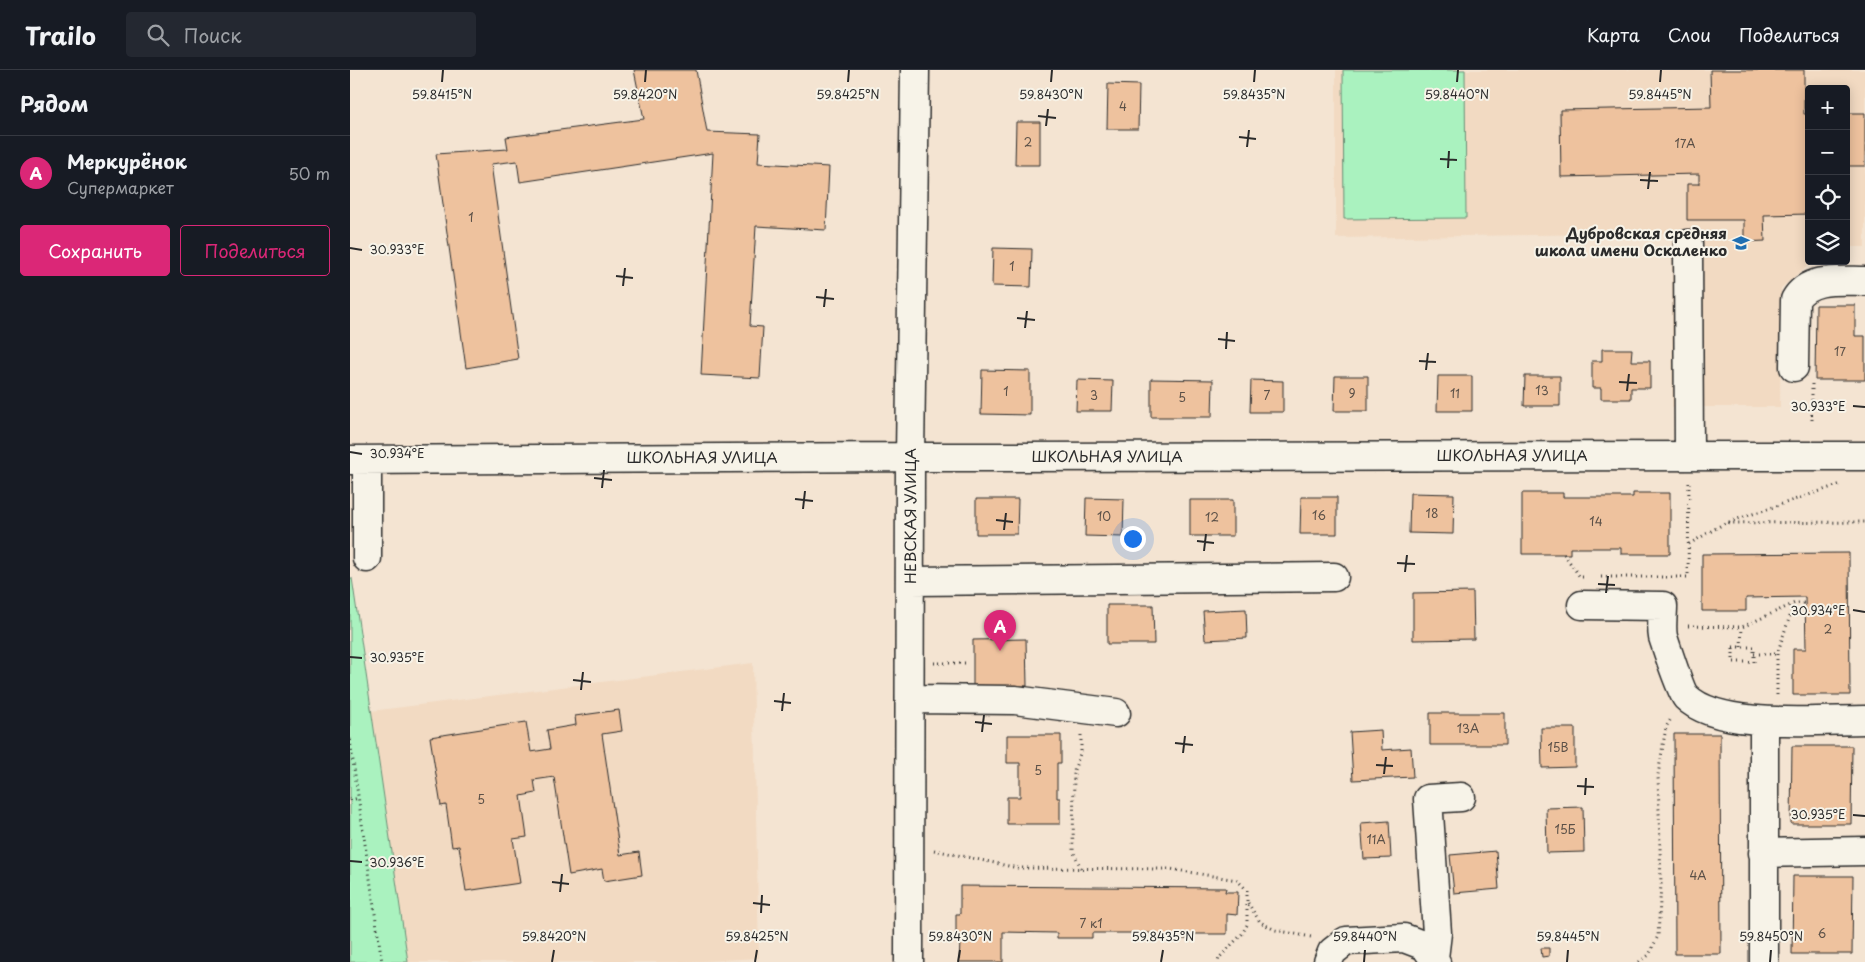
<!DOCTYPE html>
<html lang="ru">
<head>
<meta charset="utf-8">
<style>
  :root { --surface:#171b24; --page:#242831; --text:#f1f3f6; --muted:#9ea1a6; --line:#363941; --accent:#db2777 }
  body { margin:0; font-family:"Playpen Sans",sans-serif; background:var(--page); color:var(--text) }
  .controls { position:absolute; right:15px; top:15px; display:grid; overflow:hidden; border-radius:5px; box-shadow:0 2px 12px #0003 }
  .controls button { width:45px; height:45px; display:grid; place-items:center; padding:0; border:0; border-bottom:1px solid var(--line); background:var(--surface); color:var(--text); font:25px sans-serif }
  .you { position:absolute; left:782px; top:468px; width:18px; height:18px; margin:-12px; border:4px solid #fff; border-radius:50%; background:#1a73e8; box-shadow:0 0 0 8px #1a73e833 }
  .badge { display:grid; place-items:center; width:32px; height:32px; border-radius:50%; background:var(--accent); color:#fff; font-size:16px; font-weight:700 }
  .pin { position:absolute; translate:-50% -41px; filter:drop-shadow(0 1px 2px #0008) }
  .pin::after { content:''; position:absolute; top:26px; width:18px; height:15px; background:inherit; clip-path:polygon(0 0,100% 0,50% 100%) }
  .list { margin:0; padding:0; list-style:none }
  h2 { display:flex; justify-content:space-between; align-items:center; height:65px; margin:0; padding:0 20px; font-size:21px }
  h2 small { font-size:16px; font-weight:400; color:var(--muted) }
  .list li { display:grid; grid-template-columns:32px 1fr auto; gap:15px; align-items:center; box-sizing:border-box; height:75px; padding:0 20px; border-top:1px solid var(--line) }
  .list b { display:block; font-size:19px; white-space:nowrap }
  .list p { margin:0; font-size:16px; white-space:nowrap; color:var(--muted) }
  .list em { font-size:16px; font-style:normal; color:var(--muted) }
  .actions { display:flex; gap:10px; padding:15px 20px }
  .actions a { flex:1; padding:11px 0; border:1px solid var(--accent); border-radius:5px; text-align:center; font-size:18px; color:var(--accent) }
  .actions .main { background:var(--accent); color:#fff }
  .icon { flex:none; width:28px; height:28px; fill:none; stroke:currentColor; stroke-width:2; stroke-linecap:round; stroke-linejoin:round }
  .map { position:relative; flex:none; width:1515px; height:892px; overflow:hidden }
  header { display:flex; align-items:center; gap:30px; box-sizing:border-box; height:70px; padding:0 25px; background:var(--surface); border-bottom:1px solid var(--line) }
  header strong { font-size:24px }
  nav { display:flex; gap:28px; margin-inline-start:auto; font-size:18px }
  .search { width:350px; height:45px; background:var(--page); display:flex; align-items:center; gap:12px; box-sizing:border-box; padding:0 18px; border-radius:5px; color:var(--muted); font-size:19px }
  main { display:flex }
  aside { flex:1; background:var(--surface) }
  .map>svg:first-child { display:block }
</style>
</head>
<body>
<header>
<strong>Trailo</strong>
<div class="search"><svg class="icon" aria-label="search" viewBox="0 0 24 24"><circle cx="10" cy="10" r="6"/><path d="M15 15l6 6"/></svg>Поиск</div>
<nav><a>Карта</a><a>Слои</a><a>Поделиться</a></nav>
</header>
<main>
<aside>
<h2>Рядом<small></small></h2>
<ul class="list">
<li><span class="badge">A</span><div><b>Меркурёнок</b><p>Супермаркет</p></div><em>50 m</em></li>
</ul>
<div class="actions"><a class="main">Сохранить</a><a>Поделиться</a></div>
</aside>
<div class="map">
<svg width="1515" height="892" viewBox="0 0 1515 892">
  <rect width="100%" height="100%" fill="#f4e4d2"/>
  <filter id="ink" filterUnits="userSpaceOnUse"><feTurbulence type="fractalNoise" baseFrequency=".02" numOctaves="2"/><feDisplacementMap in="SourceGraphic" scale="10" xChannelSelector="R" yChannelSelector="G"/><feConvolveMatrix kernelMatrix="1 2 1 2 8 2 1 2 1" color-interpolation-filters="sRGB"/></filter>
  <g filter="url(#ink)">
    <!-- built -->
    <path fill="#f2dac2" d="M986 0H1515V177H1496V19H1459V191H1463L1431 218 1430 337H1322V163L986 168Z
      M403 593 409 888 335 892H58L21 641Z"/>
    <!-- green -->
    <path fill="#aaf2bf" stroke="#6a8e75" d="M993 0H1115L1116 148 994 149Z
      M0 508H2L58 892H0Z"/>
    <!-- building -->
    <path fill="#eec29e" stroke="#2b2b2b" d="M284 0H346L357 62 410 64 408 93 479 97 476 160 406 156 400 256 413 257 410 308 351 305 363 83 170 112 167 91 141 94 168 289 116 298 86 84 158 79 156 67 294 49Z
      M1360 0H1454V44H1459V144L1414 145 1415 171 1394 172V150H1337V114H1349V104L1211 107 1210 40 1361 37Z
      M758 14 789 15 788 59H757Z
      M1496 43H1515V96H1496Z
      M666 52H690V95H665Z
      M643 178 682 179 681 217 642 216Z
      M1466 235H1505V266H1515V310H1465Z
      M1252 279H1282L1281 291H1300V318H1281V329H1251V318H1242V291H1252Z
      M632 300 680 301V345L631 344Z
      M985 306H1018V341H984Z
      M1088 306H1122V341H1087Z
      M1175 306H1210V336H1174Z
      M801 309 863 310 862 347H801Z
      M727 310 763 311 762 341H726Z
      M901 310 933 311V342H900Z
      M1060 423 1104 424 1103 464 1059 463Z
      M1172 423H1213V427H1283V423H1320V484H1271V478H1220V484H1172Z
      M951 427H987V464H950Z
      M736 428 774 429 773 467 735 466Z
      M626 429H668L667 464H626Z
      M840 430H883V466H840Z
      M1499 483 1500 625H1443V579H1456L1455 527 1396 528V541H1352V484Z
      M1123 522 1124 569 1063 570V523Z
      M757 535H803L804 574H757Z
      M896 539 897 568 855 570 853 541Z
      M676 569 677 616H623V570Z
      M269 640 272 661 252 664 270 785 289 782 292 805 254 811 252 799 219 805 204 707 184 710 186 723 171 726 177 767 163 769 170 813 116 821 109 776 102 777 96 735 91 736 80 667 176 652 181 682 200 679 197 660 226 655 225 646Z
      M1080 643H1155V675H1080Z
      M1191 658H1225V697L1192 698Z
      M1031 660 1032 680 1061 678 1063 707 1003 710 1000 662Z
      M1324 664H1370L1371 884H1325Z
      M657 665H711V693H707V728H710V754H657V727H670V693H657Z
      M1442 676H1502L1501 754H1441Z
      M1233 737 1234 782 1197 783 1196 738Z
      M1039 751 1041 788 1014 789 1011 753Z
      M1146 781 1149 819 1104 823 1100 785Z
      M1443 806H1503L1502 884H1442Z
      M610 816 876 818 875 822H888L887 845 877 844V864H843V869H807V863H742V868H707V863L653 862V892H609L610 872H606V844H610Z
      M1191 878H1199V886L1192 887Z"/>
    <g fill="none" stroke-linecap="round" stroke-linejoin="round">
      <!-- minor casing -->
      <g stroke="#2b2b2b" stroke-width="31">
        <path id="minor" d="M1338 174 1339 386
          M1444 297 1445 230C1458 206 1492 211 1515 211
          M0 390 560 387 1515 386
          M17 390V488
          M561 511 984 507
          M1232 535 1313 536C1313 546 1311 557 1313 567 1316 576 1331 622 1336 627 1369 660 1470 650 1515 650
          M560 629 665 630 766 643
          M1413 783 1515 781
          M1084 888 1087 863 1078 729 1111 727
          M559 892 560 387 565 0
          M978 892 982 882 996 871 1054 868 1075 876 1086 892
          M1414 892V651"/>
      </g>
      <!-- path -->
      <path stroke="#2b2b2b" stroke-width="3" stroke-dasharray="1 4" stroke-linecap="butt" d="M1462 314V351
        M1379 452 1491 414
        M1339 474 1375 453 1515 452
        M1214 484 1230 507H1233
        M1251 507H1338L1339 410
        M1338 556 1392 557 1445 533H1455
        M1383 577H1404V592H1383Z
        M1391 577 1392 557
        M1404 584H1427
        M584 593H616
        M1427 625V584L1444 534
        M0 670 32 892
        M0 730 9 728
        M584 780 668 798 820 799 887 810 897 820V855L892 864 869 888 868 892
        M731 798 723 781 724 700 731 681V664
        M898 833 910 852 925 860 961 867
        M1289 892 1299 885 1308 866 1311 814 1308 705 1316 657 1322 647"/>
      <!-- minor -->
      <use href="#minor" stroke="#f7f3e8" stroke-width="28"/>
    </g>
  </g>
  <!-- ticks -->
  <path fill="none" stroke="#2b2b2b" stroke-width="2" d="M92 12 93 0M295 12 296 0M498 12 499 0M701 12 702 0M904 12 905 0M1107 12 1108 0M1310 12 1311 0M688 46 706 48M696 56 698 39M889 67 906 69M897 77 899 60M1090 89 1107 90M1098 98 1099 81M1290 110 1308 111M1298 119 1300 102M0 178 12 180M266 206 283 208M273 216 275 198M466 227 484 229M474 237 476 219M667 248 685 250M675 258 677 241M868 269 885 271M876 279 877 262M1069 291 1086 292M1076 300 1078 283M1269 312 1287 313M1277 321 1279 304M1503 336 1515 337M0 382 12 384M244 408 262 410M252 418 254 400M445 429 463 431M453 439 455 421M646 450 663 452M654 460 656 443M847 471 864 473M854 481 856 464M1047 493 1065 494M1055 502 1057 485M1248 514 1265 515M1256 523 1258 506M1503 540 1515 542M0 587 12 588M223 610 241 612M231 620 233 602M424 631 441 633M432 641 434 623M625 652 642 654M632 662 634 645M825 673 843 675M833 683 835 666M1026 695 1043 696M1034 704 1036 687M1227 716 1244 717M1235 725 1236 708M1503 745 1515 746M0 791 12 792M202 812 219 814M210 822 212 804M403 833 420 835M411 843 412 825M202 892 204 880M405 892 407 880M608 892 610 880M811 892 813 880M1014 892 1015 880M1217 892 1218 880M1420 892 1421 880"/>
  <!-- icons -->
  <defs>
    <g id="school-bare" transform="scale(1.35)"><path d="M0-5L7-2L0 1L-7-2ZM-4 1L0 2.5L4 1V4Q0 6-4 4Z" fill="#1f6fb2" stroke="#f7f3e8" stroke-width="2.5" paint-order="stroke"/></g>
  </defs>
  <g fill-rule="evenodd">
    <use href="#school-bare" x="1391" y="173"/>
  </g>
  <g text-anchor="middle" stroke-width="4" stroke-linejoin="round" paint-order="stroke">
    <!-- number labels -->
    <g font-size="12" fill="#5c5148">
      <text x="773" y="41">4</text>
      <text x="678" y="77">2</text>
      <text x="1335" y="78">17А</text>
      <text x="121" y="152">1</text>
      <text x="662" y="201">1</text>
      <text x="1490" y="286">17</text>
      <text x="1192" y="325">13</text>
      <text x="656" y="326">1</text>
      <text x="1002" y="328">9</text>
      <text x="1105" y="328">11</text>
      <text x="744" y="330">3</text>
      <text x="917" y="330">7</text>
      <text x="832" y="332">5</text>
      <text x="1082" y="448">18</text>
      <text x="969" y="450">16</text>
      <text x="754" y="451">10</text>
      <text x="862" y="452">12</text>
      <text x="1246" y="456">14</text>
      <text x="1478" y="564">2</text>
      <text x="1118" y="663">13А</text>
      <text x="1208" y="682">15В</text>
      <text x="688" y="705">5</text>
      <text x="131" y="734">5</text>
      <text x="1215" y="764">15Б</text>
      <text x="1026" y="774">11А</text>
      <text x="1348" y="810">4А</text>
      <text x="741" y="858">7 к1</text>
      <text x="1472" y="868">6</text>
    </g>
    <!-- poi labels -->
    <g font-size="15" font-weight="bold" fill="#2b2b2b" stroke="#f7f3e8" text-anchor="end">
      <text x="1377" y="169">Дубровская средняя<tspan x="1377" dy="17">школа имени Оскаленко</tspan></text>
    </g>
    <!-- street labels -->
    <g font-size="15" fill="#2b2b2b" stroke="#f7f3e8">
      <text x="1162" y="391">ШКОЛЬНАЯ УЛИЦА</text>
      <text x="757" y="392">ШКОЛЬНАЯ УЛИЦА</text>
      <text x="352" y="393">ШКОЛЬНАЯ УЛИЦА</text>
      <text transform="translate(561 446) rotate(-90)" y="5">НЕВСКАЯ УЛИЦА</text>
    </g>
  </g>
  <g font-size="12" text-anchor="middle" fill="#2b2b2b" stroke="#f7f3e8" stroke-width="4" stroke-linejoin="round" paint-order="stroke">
    <text x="92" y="29">59.8415°N</text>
    <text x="295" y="29">59.8420°N</text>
    <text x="498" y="29">59.8425°N</text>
    <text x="701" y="29">59.8430°N</text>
    <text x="904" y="29">59.8435°N</text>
    <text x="1107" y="29">59.8440°N</text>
    <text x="1310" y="29">59.8445°N</text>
    <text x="47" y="184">30.933°E</text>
    <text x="1468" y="341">30.933°E</text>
    <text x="47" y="388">30.934°E</text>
    <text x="1468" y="545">30.934°E</text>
    <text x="47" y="592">30.935°E</text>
    <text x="1468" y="749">30.935°E</text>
    <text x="47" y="797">30.936°E</text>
    <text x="204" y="871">59.8420°N</text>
    <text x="407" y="871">59.8425°N</text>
    <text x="610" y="871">59.8430°N</text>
    <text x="813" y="871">59.8435°N</text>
    <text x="1015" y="871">59.8440°N</text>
    <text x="1218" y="871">59.8445°N</text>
    <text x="1421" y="871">59.8450°N</text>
  </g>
</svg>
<div class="controls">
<button>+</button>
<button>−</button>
<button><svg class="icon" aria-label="locate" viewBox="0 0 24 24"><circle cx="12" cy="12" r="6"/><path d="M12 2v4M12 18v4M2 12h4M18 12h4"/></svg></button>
<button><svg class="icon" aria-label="layers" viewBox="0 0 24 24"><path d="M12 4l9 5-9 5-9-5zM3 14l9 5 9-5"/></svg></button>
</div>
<div class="you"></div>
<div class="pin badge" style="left:650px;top:581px">A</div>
</div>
</main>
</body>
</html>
